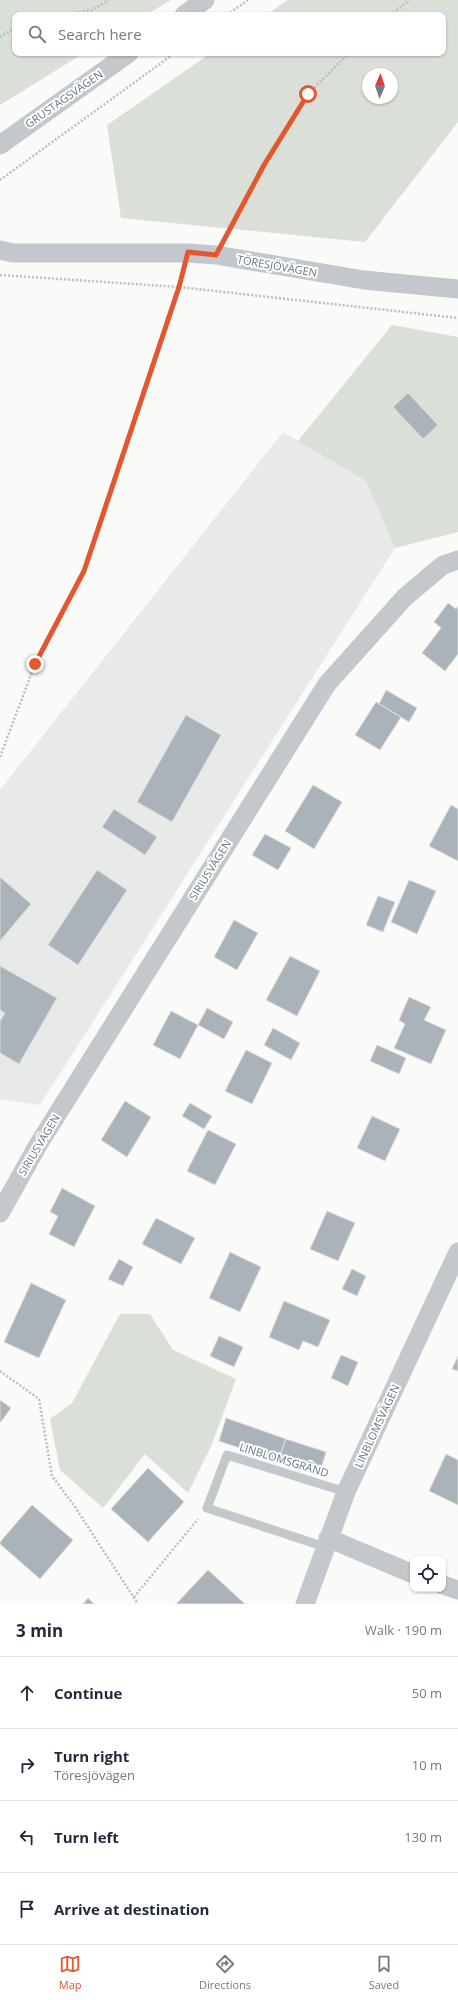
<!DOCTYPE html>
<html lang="en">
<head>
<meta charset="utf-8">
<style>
  :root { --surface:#fff; --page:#f2f2f3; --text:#1f2937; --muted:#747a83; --line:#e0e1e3; --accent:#e4572e }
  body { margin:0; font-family:"Open Sans",sans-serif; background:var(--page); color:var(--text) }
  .controls { position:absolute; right:12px; bottom:12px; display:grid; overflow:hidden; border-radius:8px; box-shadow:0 1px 3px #0004 }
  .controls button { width:36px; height:36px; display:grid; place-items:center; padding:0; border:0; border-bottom:1px solid var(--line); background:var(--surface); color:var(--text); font:20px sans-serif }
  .compass { position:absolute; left:362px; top:68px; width:36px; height:36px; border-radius:50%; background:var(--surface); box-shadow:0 1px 3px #0004; rotate:2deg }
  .stop { position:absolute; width:12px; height:12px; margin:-9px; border:3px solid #e4572e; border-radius:50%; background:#fff }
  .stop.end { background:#e4572e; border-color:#fff; box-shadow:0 1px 4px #0008 }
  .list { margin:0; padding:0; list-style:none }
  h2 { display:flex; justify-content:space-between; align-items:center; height:52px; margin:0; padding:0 16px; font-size:17px }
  h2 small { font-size:13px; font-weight:400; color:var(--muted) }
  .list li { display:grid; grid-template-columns:26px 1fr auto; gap:12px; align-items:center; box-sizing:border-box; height:72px; padding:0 16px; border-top:1px solid var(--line) }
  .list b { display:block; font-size:15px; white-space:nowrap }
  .list p { margin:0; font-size:13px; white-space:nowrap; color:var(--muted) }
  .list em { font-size:13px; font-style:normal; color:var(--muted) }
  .icon { flex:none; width:22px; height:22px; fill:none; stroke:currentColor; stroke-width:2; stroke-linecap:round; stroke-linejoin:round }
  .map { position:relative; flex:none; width:458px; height:1604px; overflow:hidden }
  .search { position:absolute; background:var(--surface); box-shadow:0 1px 3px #0004; left:12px; right:12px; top:12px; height:44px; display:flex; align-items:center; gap:10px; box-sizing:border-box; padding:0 14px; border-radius:8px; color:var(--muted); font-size:15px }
  .sheet { height:340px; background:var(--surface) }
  nav { display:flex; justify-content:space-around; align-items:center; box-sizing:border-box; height:56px; border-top:1px solid var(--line); background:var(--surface); font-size:11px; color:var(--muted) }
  nav a { display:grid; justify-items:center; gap:2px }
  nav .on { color:var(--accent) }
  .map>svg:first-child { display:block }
</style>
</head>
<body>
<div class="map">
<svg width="458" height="1604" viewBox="0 0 458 1604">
  <rect width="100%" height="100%" fill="#fafaf8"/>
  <!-- built -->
  <path fill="#e8e9e9" d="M283 432 366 481 395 548 40 1105 0 1099V790Z"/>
  <!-- green -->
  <path fill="#dadfd7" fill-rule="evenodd" d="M0 0H171L146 15H15V53H84L0 105Z
    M288 0H458V122L365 242 121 218 107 125 211 53H443V15H266ZM368 74H392V98H368Z
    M392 325 458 337V532L395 548 366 481 298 441Z
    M120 1314H150L173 1350 236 1379 212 1444 188 1493 145 1454 103 1508 60 1470 50 1419 72 1403Z"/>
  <!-- building -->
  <path fill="#aab3b9" stroke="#dcdcda" d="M408 393 438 425 423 439 393 407Z
    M448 603 456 609 458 606V654L445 671 422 653 441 628 434 622Z
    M386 690 417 708 409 722 379 704Z
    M376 702 401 717 380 750 355 735Z
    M186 715 221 735 172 822 137 802Z
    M313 785 342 802 314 849 285 831Z
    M451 805 458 809V861L429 846Z
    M114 809 157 837 145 855 102 827Z
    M265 834 291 848 278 870 252 855Z
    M97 870 127 890 78 965 48 945Z
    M0 877 31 904 0 941Z
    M409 880 436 891 417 934 391 922Z
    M378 896 395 902 383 932 366 925Z
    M234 920 258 933 237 970 214 957Z
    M290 956 320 971 297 1016 266 1000Z
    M0 966 57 998 19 1064 0 1053V1021L5 1013 0 1010Z
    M409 997 431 1007 424 1020 446 1030 431 1064 394 1048 405 1024 399 1020Z
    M207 1008 233 1022 224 1039 198 1025Z
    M171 1011 198 1025 180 1059 153 1045Z
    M273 1028 300 1043 291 1060 264 1045Z
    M377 1045 406 1058 399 1074 370 1061Z
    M246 1050 272 1063 252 1104 225 1091Z
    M125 1101 151 1117 127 1157 101 1140Z
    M190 1103 212 1116 204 1129 182 1116Z
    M372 1116 400 1129 385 1161 357 1148Z
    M208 1130 236 1144 215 1185 187 1171Z
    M62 1188 95 1206 74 1247 49 1234 58 1216 50 1212Z
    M327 1211 355 1223 338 1261 310 1249Z
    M156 1218 195 1238 181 1264 142 1244Z
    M230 1252 261 1267 240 1312 209 1298Z
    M119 1259 133 1267 123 1286 108 1279Z
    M352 1269 366 1276 357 1296 342 1289Z
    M31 1283 66 1300 39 1358 4 1342Z
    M284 1301 330 1320 318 1347 303 1341 299 1350 269 1337Z
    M219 1336 243 1347 234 1367 210 1356Z
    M341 1355 358 1362 348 1386 331 1378Z
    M458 1356V1371L452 1369Z
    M0 1400 11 1408 0 1423Z
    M226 1418 286 1439 278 1461 219 1441Z
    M286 1439 326 1452 319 1475 278 1461Z
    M446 1454 458 1460V1505L429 1491Z
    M148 1468 184 1502 148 1542 111 1509Z
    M32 1505 73 1540 40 1579 0 1544V1542Z
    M208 1570 245 1604H176Z
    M88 1598 94 1604H83Z"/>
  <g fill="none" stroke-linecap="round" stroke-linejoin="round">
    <!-- path -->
    <path stroke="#bbbfc2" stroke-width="2.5" stroke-dasharray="2 2" stroke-linecap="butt" d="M63 15 92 10 109 0
      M227 15 248 0
      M390 15 410 0
      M0 37 15 28
      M0 180 175 53
      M226 235 264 165 308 94 349 53
      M0 275 179 287 458 318
      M0 757 35 664 84 571 182 275
      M0 1371 39 1399 52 1476 75 1507 138 1604
      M134 1597 198 1519"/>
    <!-- service -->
    <path stroke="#c3c8cc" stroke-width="9" d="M325 1547 207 1508 227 1455 346 1492"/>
    <!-- minor -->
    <path stroke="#c3c8cc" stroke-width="19" d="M184 15 205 0
      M0 145 129 53
      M0 250 13 253H188L216 255 364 280 458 289
      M0 1213 38 1145 327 684 405 597 443 565 458 560
      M328 1538 413 1574
      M443 1585 458 1590
      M305 1604 346 1492 458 1252"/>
  </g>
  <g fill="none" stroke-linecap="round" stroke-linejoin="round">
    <!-- route -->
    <path stroke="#e4572e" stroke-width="5" d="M35 664 84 571 179 287 188 252 216 255 264 165 308 94"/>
  </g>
  <g text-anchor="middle" stroke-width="4" stroke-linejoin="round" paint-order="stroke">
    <!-- street labels -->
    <g font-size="11" fill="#657683" stroke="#fff">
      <text transform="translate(64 99) rotate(-35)" y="4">GRUSTAGSVÄGEN</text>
      <text transform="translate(277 266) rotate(10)" y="4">TÖRESJÖVÄGEN</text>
      <text transform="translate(210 870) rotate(-58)" y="4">SIRIUSVÄGEN</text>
      <text transform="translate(39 1145) rotate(-59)" y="4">SIRIUSVÄGEN</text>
      <text transform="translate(377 1426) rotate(-65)" y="4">LINBLOMSVÄGEN</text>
      <text transform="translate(284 1460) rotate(17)" y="4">LINBLOMSGRÄND</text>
    </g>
  </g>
</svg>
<div class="controls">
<button><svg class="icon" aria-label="locate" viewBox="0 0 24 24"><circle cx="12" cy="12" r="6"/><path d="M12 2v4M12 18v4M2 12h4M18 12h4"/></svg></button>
</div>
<svg class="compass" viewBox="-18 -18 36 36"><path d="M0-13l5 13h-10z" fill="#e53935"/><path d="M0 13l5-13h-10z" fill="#747a83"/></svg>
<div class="stop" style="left:308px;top:94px"></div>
<div class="stop end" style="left:35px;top:664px"></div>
<div class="search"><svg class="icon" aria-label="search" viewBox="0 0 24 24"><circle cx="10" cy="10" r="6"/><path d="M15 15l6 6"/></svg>Search here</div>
</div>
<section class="sheet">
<h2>3 min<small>Walk · 190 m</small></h2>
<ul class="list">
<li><svg class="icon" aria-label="ahead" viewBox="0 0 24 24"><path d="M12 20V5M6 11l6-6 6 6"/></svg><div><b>Continue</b></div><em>50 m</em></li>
<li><svg class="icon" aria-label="right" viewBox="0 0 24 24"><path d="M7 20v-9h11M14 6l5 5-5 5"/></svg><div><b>Turn right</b><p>Töresjövägen</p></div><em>10 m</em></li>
<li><svg class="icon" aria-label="left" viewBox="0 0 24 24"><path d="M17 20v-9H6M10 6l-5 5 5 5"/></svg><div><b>Turn left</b></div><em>130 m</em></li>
<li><svg class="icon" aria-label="arrive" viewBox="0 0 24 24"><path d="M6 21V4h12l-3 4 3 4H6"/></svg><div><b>Arrive at destination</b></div></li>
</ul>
</section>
<nav>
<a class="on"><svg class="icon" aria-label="map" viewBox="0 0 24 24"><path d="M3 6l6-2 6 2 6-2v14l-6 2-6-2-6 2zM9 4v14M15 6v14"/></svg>Map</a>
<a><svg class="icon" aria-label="directions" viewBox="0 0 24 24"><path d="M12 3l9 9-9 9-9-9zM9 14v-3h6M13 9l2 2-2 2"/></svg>Directions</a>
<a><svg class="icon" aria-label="saved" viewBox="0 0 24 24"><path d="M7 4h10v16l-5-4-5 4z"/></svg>Saved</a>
</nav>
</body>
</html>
